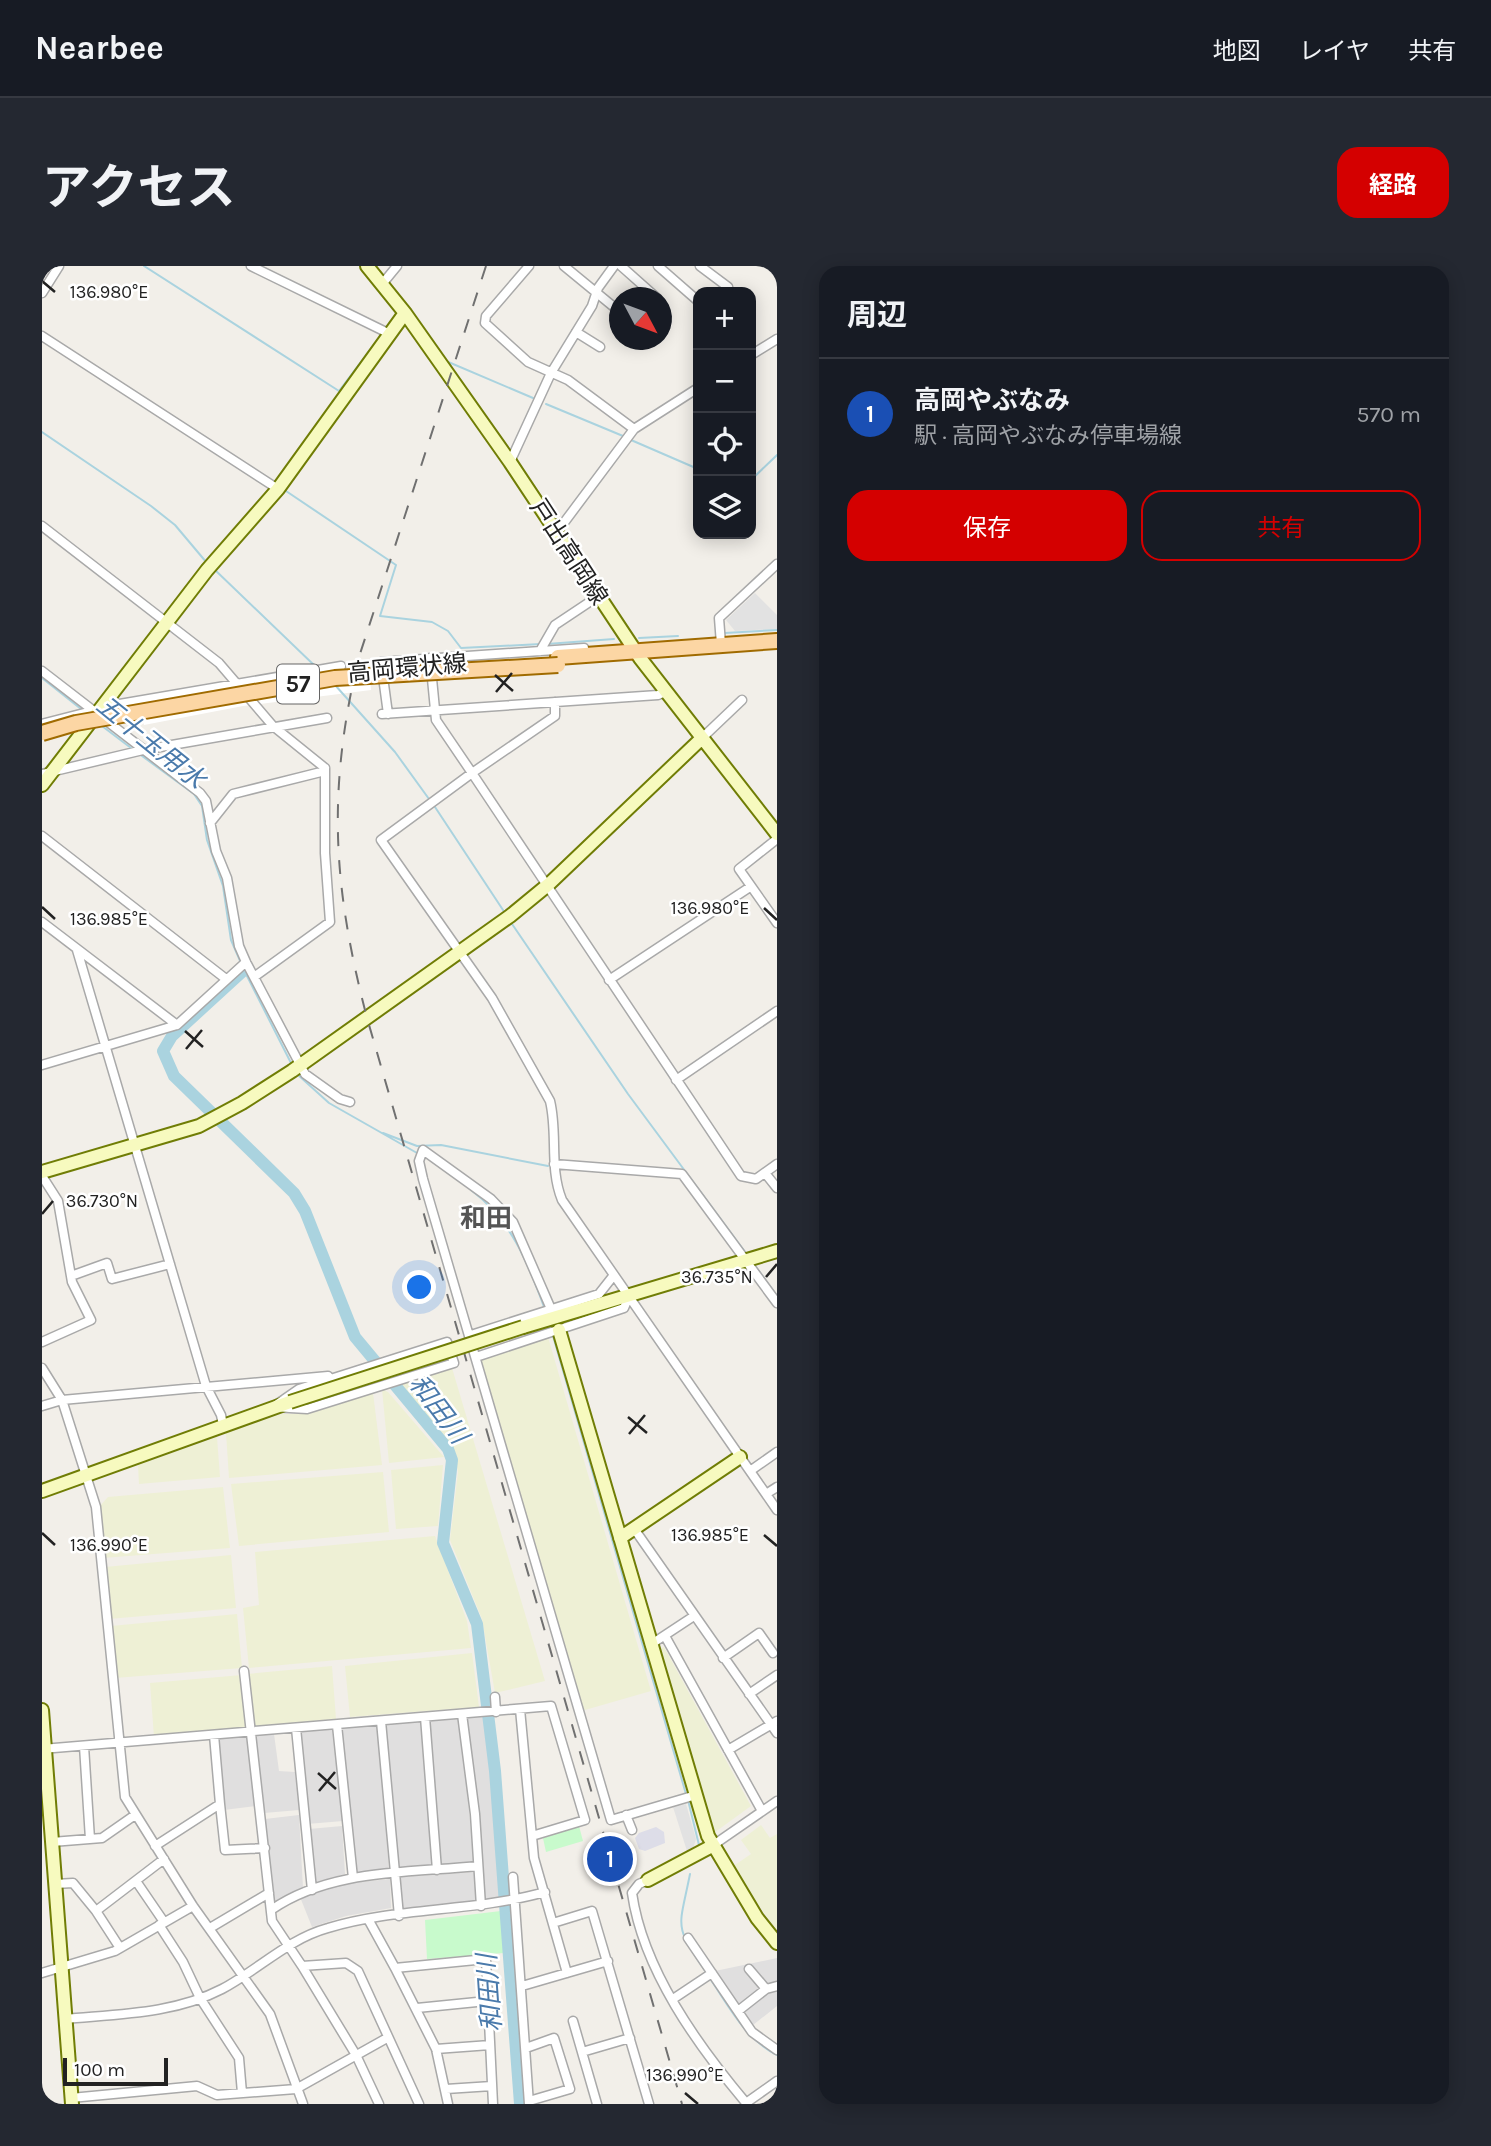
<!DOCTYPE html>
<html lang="ja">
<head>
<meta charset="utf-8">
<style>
  :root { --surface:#171b24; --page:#242831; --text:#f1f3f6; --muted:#9ea1a6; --line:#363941; --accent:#d40000 }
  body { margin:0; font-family:Karla,"Noto Sans JP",sans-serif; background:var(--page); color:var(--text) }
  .controls { position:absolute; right:21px; top:21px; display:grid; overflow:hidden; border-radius:14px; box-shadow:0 4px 18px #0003 }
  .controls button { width:63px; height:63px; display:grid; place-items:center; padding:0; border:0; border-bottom:2px solid var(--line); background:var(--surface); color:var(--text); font:35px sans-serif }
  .compass { position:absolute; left:567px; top:21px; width:63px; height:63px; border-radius:50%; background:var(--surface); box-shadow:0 4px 18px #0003; rotate:131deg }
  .scale { position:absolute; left:21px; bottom:18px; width:105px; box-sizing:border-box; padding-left:7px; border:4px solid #222; border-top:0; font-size:19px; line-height:24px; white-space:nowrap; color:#222; -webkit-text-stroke:5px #fff; paint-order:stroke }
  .you { position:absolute; left:378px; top:1022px; width:24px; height:24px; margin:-18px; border:5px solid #fff; border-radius:50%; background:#1a73e8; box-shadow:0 0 0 10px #1a73e833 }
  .badge { display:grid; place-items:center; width:46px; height:46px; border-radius:50%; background:var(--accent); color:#fff; font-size:23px; font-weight:700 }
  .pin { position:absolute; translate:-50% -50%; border:4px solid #fff; box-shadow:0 2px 7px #0006 }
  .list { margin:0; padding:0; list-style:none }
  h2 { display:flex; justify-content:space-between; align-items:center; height:91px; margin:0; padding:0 28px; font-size:30px }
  h2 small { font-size:23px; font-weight:400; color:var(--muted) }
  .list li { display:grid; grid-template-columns:46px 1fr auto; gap:21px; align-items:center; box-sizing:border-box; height:112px; padding:0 28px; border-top:2px solid var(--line) }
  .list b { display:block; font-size:26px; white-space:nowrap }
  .list p { margin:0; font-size:23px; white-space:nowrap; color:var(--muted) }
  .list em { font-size:23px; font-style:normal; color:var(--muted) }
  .actions { display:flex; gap:14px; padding:21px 28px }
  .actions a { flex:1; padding:16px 0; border:2px solid var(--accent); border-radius:21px; text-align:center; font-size:24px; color:var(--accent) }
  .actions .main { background:var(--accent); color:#fff }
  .icon { flex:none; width:38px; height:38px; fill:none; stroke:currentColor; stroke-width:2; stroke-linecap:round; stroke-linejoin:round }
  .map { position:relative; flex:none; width:735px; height:1838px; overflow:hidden; border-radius:21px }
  header { display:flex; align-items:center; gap:42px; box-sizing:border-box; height:98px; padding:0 35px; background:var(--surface); border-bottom:2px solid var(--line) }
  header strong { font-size:33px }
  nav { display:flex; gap:38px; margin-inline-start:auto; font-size:24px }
  .intro { display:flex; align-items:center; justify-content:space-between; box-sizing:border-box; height:168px; padding:0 42px }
  h1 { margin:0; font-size:49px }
  .button { padding:18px 32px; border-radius:21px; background:var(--accent); color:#fff; font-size:24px; font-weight:700 }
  main { display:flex; gap:42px; padding:0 42px }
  aside { flex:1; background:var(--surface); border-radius:21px; box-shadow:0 4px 18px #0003 }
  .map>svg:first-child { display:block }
</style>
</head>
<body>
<header>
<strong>Nearbee</strong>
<nav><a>地図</a><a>レイヤ</a><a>共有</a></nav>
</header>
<div class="intro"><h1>アクセス</h1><a class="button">経路</a></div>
<main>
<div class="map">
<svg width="735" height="1838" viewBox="0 0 735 1838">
  <rect width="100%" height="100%" fill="#f2efe9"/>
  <!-- residential -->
  <path fill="#e0dfdf" d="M423 1450H441L453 1545 459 1631 441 1633Z
    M418 1452 432 1597 396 1599 385 1455Z
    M381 1455 391 1599 356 1604 344 1458Z
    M336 1459 347 1604 313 1607 299 1461Z
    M293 1462 301 1555 265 1558 258 1465Z
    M232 1468 237 1505 253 1506 257 1544 222 1547 212 1469Z
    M205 1470 214 1540 182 1544 175 1473Z
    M257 1549 261 1622 230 1636 223 1553Z
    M300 1560 303 1608 271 1617 267 1563Z
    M432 1606 434 1636 359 1644 356 1611Z
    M348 1613 349 1642 304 1650 270 1661 258 1631 296 1618Z
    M735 1692V1740L711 1759 673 1705Z"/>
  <!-- farmland -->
  <path fill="#eef0d5" d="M506 1071 609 1425 543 1444 539 1441 438 1093Z
    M410 1102 503 1415 453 1427 440 1353 408 1274 416 1206 411 1181 353 1119Z
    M340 1123 346 1126 402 1191 347 1197Z
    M331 1127 340 1199 187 1212 184 1167 239 1148H267Z
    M175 1171 178 1211 97 1218 96 1199Z
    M401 1199 396 1260 354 1263 349 1204Z
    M341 1206 347 1266 197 1280 189 1218Z
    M181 1221 188 1282 61 1292 57 1241 66 1231Z
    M393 1270 425 1355 429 1382 207 1402 201 1342 217 1339 213 1286Z
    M189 1289 194 1342 67 1353 63 1301Z
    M195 1348 200 1402 73 1412 69 1360Z
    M622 1381 709 1540 669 1569 613 1385Z
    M430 1387 437 1441 308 1451 303 1400Z
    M290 1400 294 1453 210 1461 205 1408Z
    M200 1409 204 1461 112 1471 108 1417Z
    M719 1559 728 1572 735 1568V1665L690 1601 709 1588 699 1574Z"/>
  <!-- park -->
  <path fill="#c8facc" d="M537 1560 541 1575 504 1586 501 1572Z
    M459 1645 462 1687 385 1693 383 1654Z"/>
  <!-- parking -->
  <path fill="#e2e2e2" d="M713 327 735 349V363L693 365 684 354Z
    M644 1538 654 1573 651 1583 645 1585 631 1541Z"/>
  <!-- plaza -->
  <path fill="#dddde8" d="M614 1561 622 1566 623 1577 603 1585 597 1583 593 1572 597 1567Z"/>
  <!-- pier -->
  <path fill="#fff" d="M516 389V401L328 412 329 424 201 440 102 459 99 449 44 450 286 405Z"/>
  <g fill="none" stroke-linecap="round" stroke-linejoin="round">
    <!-- stream -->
    <path stroke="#aad3df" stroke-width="2" d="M102 0 297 125 340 68
      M404 95 491 132
      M504 138 581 170
      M0 166 109 240 133 259 165 297
      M589 174 656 203
      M709 214 735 189
      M241 223 354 299 338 350 390 356 406 365 419 382 499 378
      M172 303 274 401
      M683 367 735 364
      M597 372 636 370
      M505 378 572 373
      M0 412 39 443
      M293 419 353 486 387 533
      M60 460 89 482
      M96 487 152 528 160 540 165 574 181 620 189 674 199 697
      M391 538 463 647
      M468 655 586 828 706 990
      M201 702 249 797
      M255 808 287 837 375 887
      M341 867 375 880 399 879 506 900
      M429 924C468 953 486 996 502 1041
      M711 997 735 1030
      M511 1070 644 1528
      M646 1534 657 1579
      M648 1608C637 1664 631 1657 664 1706
      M667 1711C687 1740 703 1773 735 1789"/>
    <!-- river -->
    <path stroke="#aad3df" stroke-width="12" d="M202 704 130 770 121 785 132 810 252 927 263 945 313 1071 406 1183 410 1194 401 1277 435 1358 453 1505 478 1838"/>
    <!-- street casing -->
    <g stroke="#a9a9a9" stroke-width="11">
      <path id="street" d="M209 0 346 67
        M487 0 444 50 443 57 486 96 526 114 592 163
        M522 0 578 46
        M579 0 615 32
        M616 0 656 35
        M658 0 686 21
        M341 17 355 0
        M0 27 17 0
        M534 66 558 81
        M0 70 236 223
        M709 89 735 73
        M468 196 509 107 550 40 556 22 572 0
        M0 260 177 397 231 460 283 502 279 506 191 528 168 557
        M515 266 592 163 656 122
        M679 378 677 352 735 298
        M498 385 513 359 555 331
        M388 392 394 454 430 507 513 450V436
        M0 405 158 527 164 535 174 585 185 612 197 680 204 696 263 808 298 833 308 836
        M66 440 299 400
        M340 448 616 429 623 426
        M346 448 339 396 542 382
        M0 458 46 446
        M659 473 700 434
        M0 508 101 484 285 452
        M0 570 184 713
        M735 573 697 603 735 657
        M0 656 135 759
        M35 684 164 1120 179 1149 181 1159
        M212 711 288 656 283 587V502
        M567 714 708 621
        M0 799 135 759 204 696
        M634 814 735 745
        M512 898 640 908 735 1037
        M735 898 714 913 699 910 430 507 339 574 450 732 508 835C516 868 507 902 520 934L735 1244
        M723 907 735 922
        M0 910 16 935 30 1016 49 1054 0 1076
        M29 1010 65 997 70 1013 128 998
        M509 1043 471 956 449 933 381 884 377 895 381 913 569 1554 654 1529
        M429 1069 557 1028 572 1009
        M405 1076 412 1097 265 1143 231 1141 257 1123Z
        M434 1091 582 1042 587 1030
        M0 1102 20 1134 54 1241 83 1531 151 1640 228 1748 261 1838
        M0 1140 20 1134 286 1110
        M708 1205 735 1186
        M724 1228 735 1221
        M593 1264 735 1467
        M623 1370 720 1545
        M608 1379 652 1350
        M681 1392 717 1367 731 1387
        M202 1405 230 1655 260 1700 304 1697 316 1705 377 1838
        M707 1428 735 1409
        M453 1431 454 1446
        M478 1443 492 1592 525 1707
        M420 1448 433 1548 439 1640
        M383 1451 395 1604
        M339 1455 357 1650
        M295 1459 311 1612
        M254 1462 270 1624
        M172 1469 178 1538
        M42 1480 48 1573
        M0 1483 509 1440 543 1554 490 1570
        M686 1484 735 1455
        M584 1549 590 1564
        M10 1576 60 1572 93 1549
        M113 1580 178 1538 183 1584 223 1582
        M670 1580 735 1535
        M471 1611 487 1838
        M606 1614 597 1618 590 1627C601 1704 656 1780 705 1838
        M94 1615 122 1656
        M13 1618 31 1617 54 1645
        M229 1644C288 1603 367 1607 436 1600
        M326 1653 353 1702
        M511 1657 550 1645 607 1838
        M117 1659 141 1696 158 1732 197 1792 200 1827
        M168 1662 227 1627
        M646 1672 710 1766 735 1784
        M78 1682 54 1645 122 1593
        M260 1700 314 1789 337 1838
        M707 1703 724 1723
        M0 1707 73 1685 151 1640
        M480 1720 566 1695
        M631 1733 670 1707
        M375 1742 445 1735
        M696 1745 724 1723 735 1720
        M23 1753C76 1748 132 1748 180 1723 216 1704 246 1673 286 1662 355 1641 432 1646 503 1626
        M531 1755 555 1838
        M484 1782 512 1772 528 1823 487 1835
        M394 1783 448 1779
        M540 1786 588 1772
        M404 1823 450 1820
        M29 1832 155 1820 175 1829 254 1823 345 1772
        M704 1837 735 1815
        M406 1838 394 1783 353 1702 444 1693 451 1838"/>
    </g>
    <!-- secondary casing -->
    <g stroke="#707d05" stroke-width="16">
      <path id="secondary" d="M325 0 363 47 468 196 598 392 735 568
        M0 519 165 304 236 223 363 47
        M0 906 157 860 200 837 250 805 468 650 507 618 659 473
        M481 1061 735 985
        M517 1064 666 1570 715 1652 735 1677
        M0 1225 248 1136
        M578 1272 698 1191
        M0 1444 30 1838
        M606 1614 670 1580"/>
    </g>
    <!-- primary casing -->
    <g stroke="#a06b00" stroke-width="18">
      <path id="primary" d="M516 391 735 375"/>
    </g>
    <!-- street -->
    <use href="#street" stroke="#fff" stroke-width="8"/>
    <!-- secondary -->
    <use href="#secondary" stroke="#f7fabf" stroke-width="12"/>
    <!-- primary -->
    <use href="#primary" stroke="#fcd6a4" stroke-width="14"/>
    <!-- rail -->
    <path stroke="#707070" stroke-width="2" stroke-dasharray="14 14" stroke-linecap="butt" d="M444 0 316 394C285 527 291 621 325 752L640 1838"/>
    <!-- secondary-bridge casing -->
    <g stroke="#707d05" stroke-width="16" stroke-linecap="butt">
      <path id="secondary-bridge" d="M248 1136 481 1061"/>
    </g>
    <!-- primary-bridge casing -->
    <g stroke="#a06b00" stroke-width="18" stroke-linecap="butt">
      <path id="primary-bridge" d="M0 467 34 457 293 412 516 399"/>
    </g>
    <!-- secondary-bridge -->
    <use href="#secondary-bridge" stroke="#f7fabf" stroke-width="12"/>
    <!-- primary-bridge -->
    <use href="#primary-bridge" stroke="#fcd6a4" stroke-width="14"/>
  </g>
  <!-- ticks -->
  <path fill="none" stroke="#222" stroke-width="2.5" d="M0 15 13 26M453 409 471 425M454 426 470 407M0 641 13 653M722 642 735 654M143 765 161 781M144 783 160 764M0 948 11 935M724 1011 735 998M586 1151 605 1167M587 1168 603 1149M0 1267 13 1279M722 1269 735 1280M276 1507 294 1523M277 1525 293 1506M643 1827 656 1838"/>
  <g text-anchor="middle" stroke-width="5" stroke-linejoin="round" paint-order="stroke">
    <!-- shield labels -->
    <rect fill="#fff" stroke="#646464" stroke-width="2" x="235" y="398.5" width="42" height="39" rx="5"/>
    <g font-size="23" font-weight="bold" fill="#222">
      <text x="256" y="426">57</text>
    </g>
    <!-- street labels -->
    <g font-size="24" fill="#222" stroke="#fff">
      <text transform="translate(527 286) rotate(57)" y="8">戸出高岡線</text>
      <text transform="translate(365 402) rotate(-5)" y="8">高岡環状線</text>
    </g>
    <!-- water labels -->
    <g font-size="26" font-style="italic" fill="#4a7aab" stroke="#fff">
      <text transform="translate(109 476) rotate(39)" y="9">五十玉用水</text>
      <text transform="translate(397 1143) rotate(53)" y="9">和田川</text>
      <text transform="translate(447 1727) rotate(-94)" y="9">和田川</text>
    </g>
    <!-- neighbourhood labels -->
    <g font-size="26" font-weight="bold" fill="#555" stroke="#fff">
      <text x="444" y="961">和田</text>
    </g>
  </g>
  <g font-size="18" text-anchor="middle" fill="#222" stroke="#fff" stroke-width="5" stroke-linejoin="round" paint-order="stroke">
    <text x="67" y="32">136.980°E</text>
    <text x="668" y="648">136.980°E</text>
    <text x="67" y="659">136.985°E</text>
    <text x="60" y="941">36.730°N</text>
    <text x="675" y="1017">36.735°N</text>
    <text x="668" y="1275">136.985°E</text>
    <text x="67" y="1285">136.990°E</text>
    <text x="643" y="1815">136.990°E</text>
  </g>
</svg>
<div class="controls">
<button>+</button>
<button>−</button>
<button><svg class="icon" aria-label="locate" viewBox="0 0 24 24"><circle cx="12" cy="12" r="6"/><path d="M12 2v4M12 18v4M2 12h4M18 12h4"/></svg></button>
<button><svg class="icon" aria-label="layers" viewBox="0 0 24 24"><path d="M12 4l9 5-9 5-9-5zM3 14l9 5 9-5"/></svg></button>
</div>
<svg class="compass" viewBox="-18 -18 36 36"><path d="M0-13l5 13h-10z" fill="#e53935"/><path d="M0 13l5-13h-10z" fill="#9ea1a6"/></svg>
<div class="scale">100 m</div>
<div class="you"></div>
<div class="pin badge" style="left:568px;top:1593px;background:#1a4fb4">1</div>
</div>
<aside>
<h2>周辺<small></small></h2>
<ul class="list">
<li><span class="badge" style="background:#1a4fb4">1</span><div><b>高岡やぶなみ</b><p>駅 · 高岡やぶなみ停車場線</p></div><em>570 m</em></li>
</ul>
<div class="actions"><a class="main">保存</a><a>共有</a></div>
</aside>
</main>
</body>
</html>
